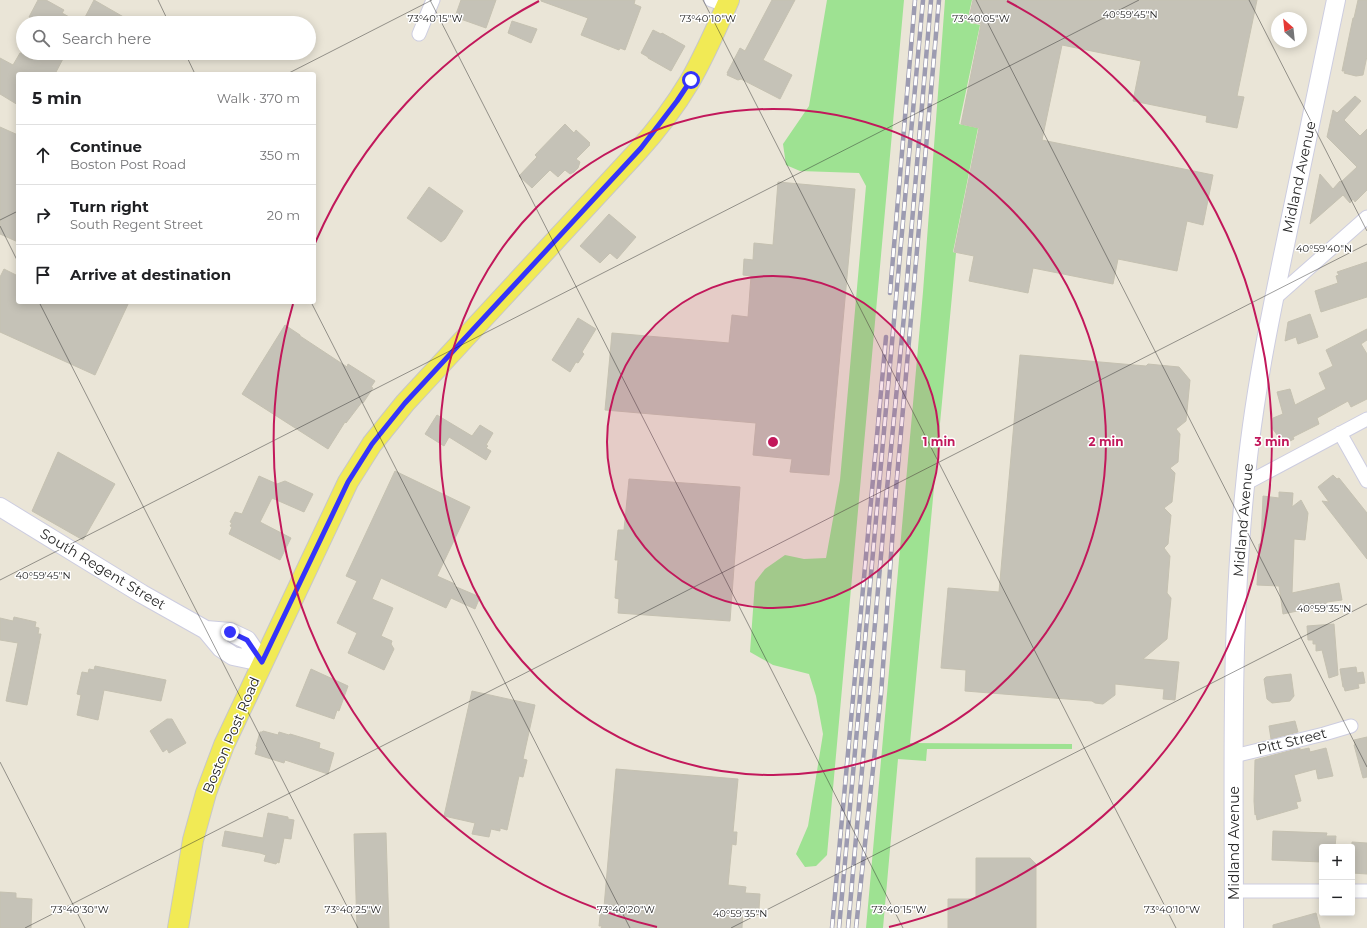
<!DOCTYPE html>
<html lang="en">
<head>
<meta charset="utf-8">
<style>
  :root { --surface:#fff; --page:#f2f2f2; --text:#202124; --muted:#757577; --line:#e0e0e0 }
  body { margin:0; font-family:Montserrat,sans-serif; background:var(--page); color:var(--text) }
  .controls { position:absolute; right:12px; bottom:12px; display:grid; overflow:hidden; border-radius:4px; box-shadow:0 2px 10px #0003 }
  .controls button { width:36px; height:36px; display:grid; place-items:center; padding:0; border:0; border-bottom:1px solid var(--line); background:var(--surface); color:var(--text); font:20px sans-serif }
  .compass { position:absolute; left:1271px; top:12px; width:36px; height:36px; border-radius:50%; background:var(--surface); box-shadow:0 2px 10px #0003; rotate:333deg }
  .stop { position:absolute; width:12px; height:12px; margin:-9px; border:3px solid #3534fa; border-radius:50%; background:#fff }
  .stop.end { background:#3534fa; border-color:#fff; box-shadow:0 1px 4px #0008 }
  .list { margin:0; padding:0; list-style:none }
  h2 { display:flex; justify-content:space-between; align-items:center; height:52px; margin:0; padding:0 16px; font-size:17px }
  h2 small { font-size:13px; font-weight:400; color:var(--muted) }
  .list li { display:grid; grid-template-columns:26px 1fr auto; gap:12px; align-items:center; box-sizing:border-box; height:60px; padding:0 16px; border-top:1px solid var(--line) }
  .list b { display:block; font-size:15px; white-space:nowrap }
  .list p { margin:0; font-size:13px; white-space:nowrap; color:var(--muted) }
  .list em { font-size:13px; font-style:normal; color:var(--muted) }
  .icon { flex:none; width:22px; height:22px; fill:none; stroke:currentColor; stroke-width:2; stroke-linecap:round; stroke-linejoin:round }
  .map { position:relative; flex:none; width:1367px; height:928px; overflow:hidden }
  .search { position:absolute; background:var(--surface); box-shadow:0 2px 10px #0003; left:16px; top:16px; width:300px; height:44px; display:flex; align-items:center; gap:10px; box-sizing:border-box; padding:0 14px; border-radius:22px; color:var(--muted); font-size:15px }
  .panel { position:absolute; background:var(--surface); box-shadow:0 2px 10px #0003; left:16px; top:72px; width:300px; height:232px; border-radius:4px }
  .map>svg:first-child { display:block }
</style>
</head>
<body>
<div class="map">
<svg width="1367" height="928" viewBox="0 0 1367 928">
  <rect width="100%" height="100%" fill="#eae5d7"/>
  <!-- green -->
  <path fill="#9ee292" d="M827 0H904L827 855 816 866 805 867 796 854 808 826 823 734 816 696 809 674 773 665 750 652 755 582 765 569 785 555 804 559 826 558 840 480 866 186 859 173 800 171 786 165 783 144 809 106Z
    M945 0H972L967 22 980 25 959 124 978 128 953 252 956 253 910 743 1072 744V749H927L926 761 898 759 883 928H866L923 292Z"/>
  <!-- building -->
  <path fill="#c5c2b7" stroke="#c5c1b1" d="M38 0H46L64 10 62 13 80 23H41L29 17Z
    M94 0 134 23H82Z
    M461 0H496L486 28 455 17Z
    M541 0H635L634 4 641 7 625 50 620 48 619 50 581 35 588 18 541 1Z
    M772 0H795L763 60 792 75 780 99 741 79 738 80 727 75 728 73H727L740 48 745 51Z
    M973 0H1257L1237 96 1244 97 1237 128 1206 122 1207 116 1133 101 1141 61 1062 45 1042 140 1213 175 1203 225 1187 221 1177 271 1118 259 1113 284 1033 268 1028 293 969 281 974 256 954 252 979 128 961 124 981 24 968 22Z
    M1358 0H1367V56L1363 75 1356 76 1344 73 1345 71H1342L1353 18H1354Z
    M512 21 537 29 531 43 508 33Z
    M653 30 661 34 662 33 685 46 671 71 648 58V57L641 53Z
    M20 53H66L55 74H18V105L0 94V58L13 65Z
    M1355 96 1361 101 1344 120 1360 136 1367 129V190L1355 202 1353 199 1350 203 1343 195 1310 224 1320 174 1333 189 1340 181 1341 182 1357 167 1327 137 1333 110 1337 113Z
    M565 124 574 133 576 130 590 143 589 144 590 145 576 159 580 162 578 168 574 172 570 174 565 170 558 177 550 170 532 188 519 176 537 157 535 155Z
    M0 127 18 135V242L0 234Z
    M778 182 855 189 829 475 790 472 792 459 753 455 756 423 605 410 612 333 729 343 732 315 748 317 751 276 743 275 744 259 753 260 754 243 773 245Z
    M429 187 463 211 445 239 441 242 407 218Z
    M609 214 636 237 617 259 610 253 600 263 580 246Z
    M1367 262V297L1321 312 1315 291 1338 283 1336 276 1339 275 1337 272Z
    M4 269 18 276V302H129L95 375 0 332V277Z
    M1310 314 1318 337 1298 344 1296 337 1285 341 1288 322Z
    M578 318 596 329 582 352 584 354 578 363 576 362 570 372 552 360Z
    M285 325 300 335V336L347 367 348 364 375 381 371 387 373 388 363 403 362 402 346 423 345 422 328 449 242 394Z
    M1367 329V340L1361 344 1367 354V399L1351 407 1348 401 1317 418 1319 424 1293 437 1294 439 1284 444 1272 428 1273 418 1283 414 1277 392 1290 389 1295 405 1326 389 1319 373 1333 366 1326 350Z
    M1020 355 1146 366 1148 364 1179 367 1190 380 1186 421 1176 429 1180 434 1178 462 1170 468 1175 473 1172 502 1164 508 1171 515 1168 544 1164 548 1170 556 1167 593 1171 598 1167 639 1143 659 1179 662 1175 700 1163 699 1164 689 1115 684V695L1103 704 1095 703 1092 701 965 691 966 670 941 668 948 588 999 592Z
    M437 415 472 436 480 425 493 433 486 445 488 446 486 448 491 451 486 460 449 437 444 446 425 434Z
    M58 452 115 484 83 540 32 511Z
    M395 471 470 507 437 576 455 584 454 586 480 597 475 609 451 598 446 608 381 578 372 599 393 608 381 636 392 641 391 644 394 649 384 670 348 653 357 633 337 623 357 581 346 576Z
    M1333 475 1337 479 1339 478 1367 513V559L1322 501 1329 502 1318 487Z
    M259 476 277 484 285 481 313 494 304 512 272 498 260 522 291 538 280 560 229 534 232 527 230 526 232 523 230 522 235 512 242 514Z
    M629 479 740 487 730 621 618 613 619 599 615 598 618 560H615L618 530H624Z
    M1279 492 1293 493 1292 507 1301 500 1308 513 1305 540 1294 539 1292 593 1339 583 1342 600 1327 602 1326 605 1283 614 1279 586 1257 585 1259 544H1261L1263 496 1279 498Z
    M14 617 36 622 35 627 39 628 38 634H41L27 705 6 701 18 643 0 640V618L13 621Z
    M1334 624 1338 675 1329 678 1322 650 1316 651V644H1313V640H1308L1307 626Z
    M95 666 166 680 161 701 104 690 98 720 77 715 81 695 77 694 82 672 88 673 89 669 94 670Z
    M1356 667 1357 673 1363 672 1365 683 1358 684 1359 688 1345 691 1344 687H1343L1340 669Z
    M311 669 348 686 339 711 337 710 334 719 296 706Z
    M1291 674 1294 696 1290 701 1272 703 1267 699 1264 679 1266 677Z
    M472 691 535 705 523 759 527 760 523 777 519 776 507 830 500 828V831L491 829 489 837 472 834 475 823 444 816Z
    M167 719H172L186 743 169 753 167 749 163 752 150 731Z
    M1295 721 1298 732 1271 739 1269 726Z
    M263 731 278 735 279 732 289 735 290 734 320 743 319 748 334 753 328 774 285 760 284 763 255 754 257 747 256 746 260 732H262Z
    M1367 737V777L1363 778 1354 745 1355 744 1354 740Z
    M1300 748V750L1309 748 1310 752 1326 748 1333 776 1318 779 1316 769 1294 775 1301 801 1296 802 1298 808 1257 820 1256 814 1255 815 1254 801 1255 760Z
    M616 769 738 779 733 832H737L736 845 732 844 728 885 746 887 745 893 760 894 759 909 743 908 742 928H601L602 926H599L601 906 604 907Z
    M268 813 288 817V819L294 820 291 839 284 838 279 863 277 862 276 864 264 861 266 855 260 853 222 846 225 831 263 838Z
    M1273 831 1327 833 1326 836H1336L1335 847H1322V862L1272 860Z
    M386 833 389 928H357L354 834Z
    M1352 842 1367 843V874L1352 873Z
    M976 858H1030L1036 864V928H948V899H976Z
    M0 892 16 893V898L32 899 31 928H0Z
    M1316 913 1320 928H1273V925Z"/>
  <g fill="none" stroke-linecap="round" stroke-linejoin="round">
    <!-- street casing -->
    <g stroke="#cdcde0" stroke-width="15">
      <path id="street" d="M711 0 727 6
        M419 34 433 0
        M1274 299 1367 217
        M1340 433 1367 481
        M1245 484 1367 419
        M1234 756 1324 734 1351 726
        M1234 891H1322
        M1352 891H1367"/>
    </g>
    <!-- secondary casing -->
    <g stroke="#cdcde0" stroke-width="20">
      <path id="secondary" d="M0 507 142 594 206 630
        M206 630 230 632 247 640 262 662 233 656 221 648Z
        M1234 928C1234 781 1230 633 1245 486 1253 398 1271 312 1289 226 1305 151 1320 75 1336 0"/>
    </g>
    <!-- primary casing -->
    <g stroke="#c7c7c7" stroke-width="22">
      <path id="primary" d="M178 928 193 840 206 793 224 745 348 482 372 444 405 403 637 152C657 130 675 106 690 81 705 55 717 27 729 0"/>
    </g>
    <!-- street -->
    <use href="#street" stroke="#fff" stroke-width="13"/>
    <!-- secondary -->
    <use href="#secondary" stroke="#fff" stroke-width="18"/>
    <!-- primary -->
    <use href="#primary" stroke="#f1ea55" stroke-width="20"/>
    <!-- rail casing -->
    <g stroke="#9c9bb1" stroke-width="4.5">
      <path id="rail" d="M890 293 915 0
        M832 928 886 337
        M839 928 923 0
        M848 928 886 499 904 316 931 0
        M856 928 881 694 895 500 939 0"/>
    </g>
    <!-- rail -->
    <use href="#rail" stroke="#fff" stroke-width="3" stroke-dasharray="9" stroke-linecap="butt"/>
  </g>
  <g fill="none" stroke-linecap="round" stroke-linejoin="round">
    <!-- route -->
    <path stroke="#3534fa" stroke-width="5" d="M230 632 247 640 262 662 348 482 372 444 405 403 641 148 677 101 691 80"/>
  </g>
  <!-- ticks -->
  <path fill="none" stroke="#272727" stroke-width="1" stroke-opacity="0.45" d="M158 0 169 23M430 0 903 928M703 0 1176 928M976 0 1367 767M1249 0 1367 231M185 53 195 74M287 74 432 0M0 220 18 211M0 226 18 262M39 302 358 928M311 302 630 928M0 580 1139 0M0 762 85 928M25 928 1367 244M731 928 1367 604"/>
  <!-- distance rings -->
  <circle cx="773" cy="442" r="166" fill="#c2185b" fill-opacity=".12"/>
  <g fill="none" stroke="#c2185b" stroke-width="2">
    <circle cx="773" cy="442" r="166"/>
    <circle cx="773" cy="442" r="333"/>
    <path d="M657 927A499 499 0 0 1 293 304M315 243A499 499 0 0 1 539 1M1007 1A499 499 0 0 1 889 927"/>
  </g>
  <g text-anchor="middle" stroke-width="3" stroke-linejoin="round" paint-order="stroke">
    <!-- street labels -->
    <g font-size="14" fill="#272727" stroke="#fff">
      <text transform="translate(1299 177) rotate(-78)" y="5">Midland Avenue</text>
      <text transform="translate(1243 520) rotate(-85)" y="5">Midland Avenue</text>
      <text transform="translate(103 569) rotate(31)" y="5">South Regent Street</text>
      <text transform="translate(231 735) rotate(-67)" y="5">Boston Post Road</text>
      <text transform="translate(1292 741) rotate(-14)" y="5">Pitt Street</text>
      <text transform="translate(1234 843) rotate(-90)" y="5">Midland Avenue</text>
    </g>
  </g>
  <g font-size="10" text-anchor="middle" fill="#272727" stroke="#fff" stroke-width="3" stroke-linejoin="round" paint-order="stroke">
    <text x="1130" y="18">40°59'45"N</text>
    <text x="435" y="22">73°40'15"W</text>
    <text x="708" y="22">73°40'10"W</text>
    <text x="981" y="22">73°40'05"W</text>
    <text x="1324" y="252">40°59'40"N</text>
    <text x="43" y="579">40°59'45"N</text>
    <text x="1324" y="612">40°59'35"N</text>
    <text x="80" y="913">73°40'30"W</text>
    <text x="353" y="913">73°40'25"W</text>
    <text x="626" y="913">73°40'20"W</text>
    <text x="899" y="913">73°40'15"W</text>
    <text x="1172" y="913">73°40'10"W</text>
    <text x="740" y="917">40°59'35"N</text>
  </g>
  <circle cx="773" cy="442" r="6" fill="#c2185b" stroke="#fff" stroke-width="2"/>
  <g font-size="12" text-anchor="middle" font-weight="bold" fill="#c2185b" stroke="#fff" stroke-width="3" stroke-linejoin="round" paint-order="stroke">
    <text x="939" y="446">1 min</text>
    <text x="1106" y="446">2 min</text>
    <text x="1272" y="446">3 min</text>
  </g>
</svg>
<div class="controls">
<button>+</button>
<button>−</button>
</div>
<svg class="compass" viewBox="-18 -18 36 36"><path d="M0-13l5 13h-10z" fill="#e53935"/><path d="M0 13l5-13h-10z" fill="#757577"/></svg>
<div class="stop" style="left:691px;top:80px"></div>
<div class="stop end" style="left:230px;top:632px"></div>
<div class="search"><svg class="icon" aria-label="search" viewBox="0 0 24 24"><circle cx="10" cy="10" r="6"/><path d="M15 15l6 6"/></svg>Search here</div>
<section class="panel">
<h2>5 min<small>Walk · 370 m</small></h2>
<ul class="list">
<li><svg class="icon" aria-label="ahead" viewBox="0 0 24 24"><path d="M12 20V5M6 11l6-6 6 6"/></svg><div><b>Continue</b><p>Boston Post Road</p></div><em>350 m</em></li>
<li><svg class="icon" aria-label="right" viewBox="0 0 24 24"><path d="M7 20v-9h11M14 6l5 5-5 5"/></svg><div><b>Turn right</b><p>South Regent Street</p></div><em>20 m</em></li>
<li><svg class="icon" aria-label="arrive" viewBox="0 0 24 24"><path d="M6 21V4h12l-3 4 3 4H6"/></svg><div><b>Arrive at destination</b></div></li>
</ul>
</section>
</div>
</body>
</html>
